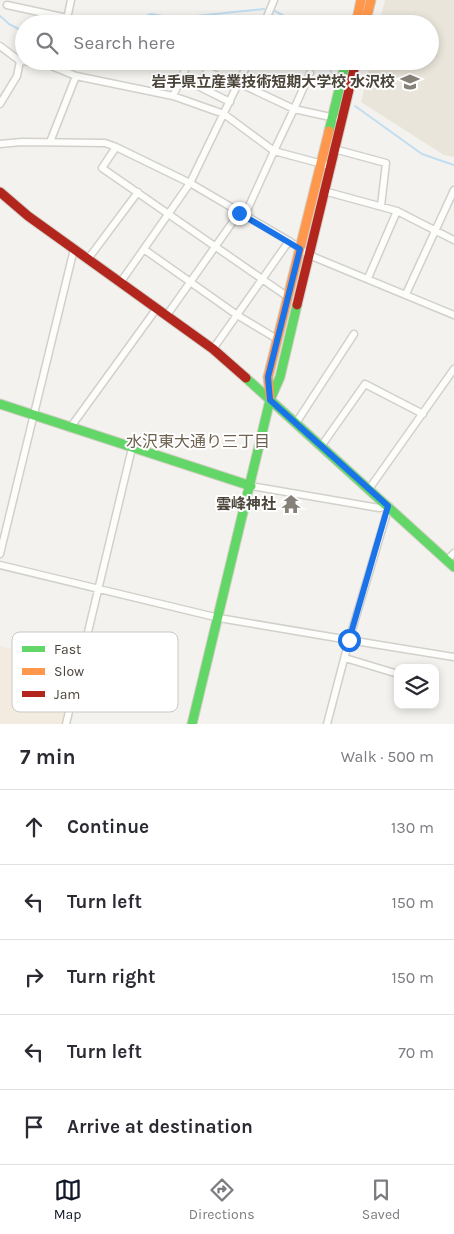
<!DOCTYPE html>
<html lang="en">
<head>
<meta charset="utf-8">
<style>
  :root { --surface:#fff; --page:#f7f7f7; --text:#2b2b33; --muted:#7c7c81; --line:#e1e1e2; --accent:#111827 }
  body { margin:0; font-family:Karla,"Noto Sans JP",sans-serif; background:var(--page); color:var(--text) }
  .controls { position:absolute; right:15px; bottom:15px; display:grid; overflow:hidden; border-radius:10px; box-shadow:0 2px 8px #0003 }
  .controls button { width:45px; height:45px; display:grid; place-items:center; padding:0; border:0; border-bottom:1px solid var(--line); background:var(--surface); color:var(--text); font:25px sans-serif }
  .stop { position:absolute; width:15px; height:15px; margin:-11px; border:4px solid #1a73e8; border-radius:50%; background:#fff }
  .stop.end { background:#1a73e8; border-color:#fff; box-shadow:0 1px 5px #0008 }
  .list { margin:0; padding:0; list-style:none }
  h2 { display:flex; justify-content:space-between; align-items:center; height:65px; margin:0; padding:0 20px; font-size:21px }
  h2 small { font-size:16px; font-weight:400; color:var(--muted) }
  .list li { display:grid; grid-template-columns:32px 1fr auto; gap:15px; align-items:center; box-sizing:border-box; height:75px; padding:0 20px; border-top:1px solid var(--line) }
  .list b { display:block; font-size:19px; white-space:nowrap }
  .list em { font-size:16px; font-style:normal; color:var(--muted) }
  .icon { flex:none; width:28px; height:28px; fill:none; stroke:currentColor; stroke-width:2; stroke-linecap:round; stroke-linejoin:round }
  .map { position:relative; flex:none; width:454px; height:724px; overflow:hidden }
  .search { position:absolute; background:var(--surface); box-shadow:0 2px 8px #0003; left:15px; right:15px; top:15px; height:55px; display:flex; align-items:center; gap:12px; box-sizing:border-box; padding:0 18px; border-radius:28px; color:var(--muted); font-size:19px }
  .sheet { height:440px; background:var(--surface) }
  nav { display:flex; justify-content:space-around; align-items:center; box-sizing:border-box; height:70px; border-top:1px solid var(--line); background:var(--surface); font-size:14px; color:var(--muted) }
  nav a { display:grid; justify-items:center; gap:2px }
  nav .on { color:var(--accent) }
  .map>svg:first-child { display:block }
</style>
</head>
<body>
<div class="map">
<svg width="454" height="724" viewBox="0 0 454 724">
  <rect width="100%" height="100%" fill="#f4f2ee"/>
  <!-- commercial -->
  <path fill="#f3ebdf" d="M0 646 76 664 62 724H0Z"/>
  <!-- education -->
  <path fill="#eae5da" d="M385 0H454V157L444 155 361 102 371 61H430V24H379Z"/>
  <g fill="none" stroke-linecap="round" stroke-linejoin="round">
    <!-- stream -->
    <path stroke="#c0ddf1" stroke-width="2" d="M275 11 299 24
      M0 16 9 24 24 32
      M123 24 151 14 164 16H196L264 9
      M327 61 335 82
      M355 106 422 154 454 165"/>
    <!-- street casing -->
    <g stroke="#d2d0cb" stroke-width="9">
      <path id="street" d="M7 5 67 18
        M66 24 71 0
        M264 24 274 0
        M0 46 20 61 17 76 0 104
        M20 61 44 63 76 76 50 142
        M310 73 294 109 335 118
        M76 76 173 96 224 114 274 151 294 109 239 83
        M173 96 189 61
        M230 102 200 87 207 71 238 86
        M0 144 22 142 105 143 116 147 190 183 289 241 309 255 454 315
        M116 147 102 168 288 297
        M334 149 386 163 381 206
        M324 191 397 211 454 240
        M244 217 274 151 330 166
        M145 250 237 315 277 339
        M88 259 138 192
        M368 278 397 211
        M120 283 190 183 249 61
        M406 294 454 190
        M167 315 239 213
        M213 349 289 241
        M296 423 354 334
        M70 428 157 308
        M322 445 365 384 423 414
        M251 486 379 508 389 506 349 640 454 657
        M369 489 454 369
        M0 554 74 249
        M447 560 454 553
        M0 565 219 618 349 640 327 724
        M84 650 120 658
        M345 658 398 674
        M66 724 132 448"/>
    </g>
    <!-- fast casing -->
    <g stroke="#d3cfc5" stroke-width="11">
      <path id="fast" d="M329 131 346 61
        M246 378 454 567
        M0 404 251 486
        M192 724 270 400 280 377 297 305"/>
    </g>
    <!-- slow casing -->
    <g stroke="#d3cfc5" stroke-width="11">
      <path id="slow" d="M356 24 361 0
        M365 24 371 0
        M270 397 268 377 329 131"/>
    </g>
    <!-- jam casing -->
    <g stroke="#d3cfc5" stroke-width="11">
      <path id="jam" d="M0 192 28 216 213 349 246 378
        M297 305 356 61"/>
    </g>
    <!-- street -->
    <use href="#street" stroke="#fdfdfc" stroke-width="6"/>
    <!-- fast -->
    <use href="#fast" stroke="#63d668" stroke-width="9"/>
    <!-- slow -->
    <use href="#slow" stroke="#ff974d" stroke-width="9"/>
    <!-- jam -->
    <use href="#jam" stroke="#b3261e" stroke-width="9"/>
  </g>
  <g fill="none" stroke-linecap="round" stroke-linejoin="round">
    <!-- route -->
    <path stroke="#1a73e8" stroke-width="6" d="M239 213 300 249 268 377 270 400 388 506 349 640"/>
  </g>
  <!-- icons -->
  <defs>
    <g id="university-bare" transform="scale(1.5)"><path d="M0-5L7-2L0 1L-7-2ZM-4 1L0 2.5L4 1V4Q0 6-4 4Z" fill="#868178" stroke="#fff" stroke-width="2.5" paint-order="stroke"/></g>
    <g id="temple-bare" transform="scale(1.5)"><path d="M0-6L5-2H3V0L6.5 2.5H4V6H1.5V3h-3V6H-4V2.5H-6.5L-3 0V-2H-5Z" fill="#868178" stroke="#fff" stroke-width="2.5" paint-order="stroke"/></g>
  </defs>
  <g fill-rule="evenodd">
    <use href="#university-bare" x="410" y="82"/>
    <use href="#temple-bare" x="291" y="504"/>
  </g>
  <g text-anchor="middle" stroke-width="4" stroke-linejoin="round" paint-order="stroke">
    <!-- poi labels -->
    <g font-size="15" font-weight="bold" fill="#4b4439" stroke="#fff" text-anchor="end">
      <text x="395" y="87">岩手県立産業技術短期大学校 水沢校</text>
      <text x="276" y="509">雲峰神社</text>
    </g>
    <!-- neighbourhood labels -->
    <g font-size="16" fill="#6e6250" stroke="#fff">
      <text x="198" y="447">水沢東大通り三丁目</text>
    </g>
  </g>
  <!-- legend -->
  <rect x="12" y="632" width="166" height="80" rx="8" fill="#fff" stroke="#c9c7c4" stroke-width="1"/>
  <rect x="22" y="646" width="23" height="6" fill="#63d668"/>
  <rect x="22" y="668" width="23" height="7" fill="#ff974d"/>
  <rect x="22" y="691" width="23" height="6" fill="#b3261e"/>
  <g font-size="14" fill="#4b4439">
    <text x="54" y="654">Fast</text>
    <text x="54" y="676">Slow</text>
    <text x="54" y="699">Jam</text>
  </g>
</svg>
<div class="controls">
<button><svg class="icon" aria-label="layers" viewBox="0 0 24 24"><path d="M12 4l9 5-9 5-9-5zM3 14l9 5 9-5"/></svg></button>
</div>
<div class="stop" style="left:349px;top:640px"></div>
<div class="stop end" style="left:239px;top:213px"></div>
<div class="search"><svg class="icon" aria-label="search" viewBox="0 0 24 24"><circle cx="10" cy="10" r="6"/><path d="M15 15l6 6"/></svg>Search here</div>
</div>
<section class="sheet">
<h2>7 min<small>Walk · 500 m</small></h2>
<ul class="list">
<li><svg class="icon" aria-label="ahead" viewBox="0 0 24 24"><path d="M12 20V5M6 11l6-6 6 6"/></svg><div><b>Continue</b></div><em>130 m</em></li>
<li><svg class="icon" aria-label="left" viewBox="0 0 24 24"><path d="M17 20v-9H6M10 6l-5 5 5 5"/></svg><div><b>Turn left</b></div><em>150 m</em></li>
<li><svg class="icon" aria-label="right" viewBox="0 0 24 24"><path d="M7 20v-9h11M14 6l5 5-5 5"/></svg><div><b>Turn right</b></div><em>150 m</em></li>
<li><svg class="icon" aria-label="left" viewBox="0 0 24 24"><path d="M17 20v-9H6M10 6l-5 5 5 5"/></svg><div><b>Turn left</b></div><em>70 m</em></li>
<li><svg class="icon" aria-label="arrive" viewBox="0 0 24 24"><path d="M6 21V4h12l-3 4 3 4H6"/></svg><div><b>Arrive at destination</b></div></li>
</ul>
</section>
<nav>
<a class="on"><svg class="icon" aria-label="map" viewBox="0 0 24 24"><path d="M3 6l6-2 6 2 6-2v14l-6 2-6-2-6 2zM9 4v14M15 6v14"/></svg>Map</a>
<a><svg class="icon" aria-label="directions" viewBox="0 0 24 24"><path d="M12 3l9 9-9 9-9-9zM9 14v-3h6M13 9l2 2-2 2"/></svg>Directions</a>
<a><svg class="icon" aria-label="saved" viewBox="0 0 24 24"><path d="M7 4h10v16l-5-4-5 4z"/></svg>Saved</a>
</nav>
</body>
</html>
